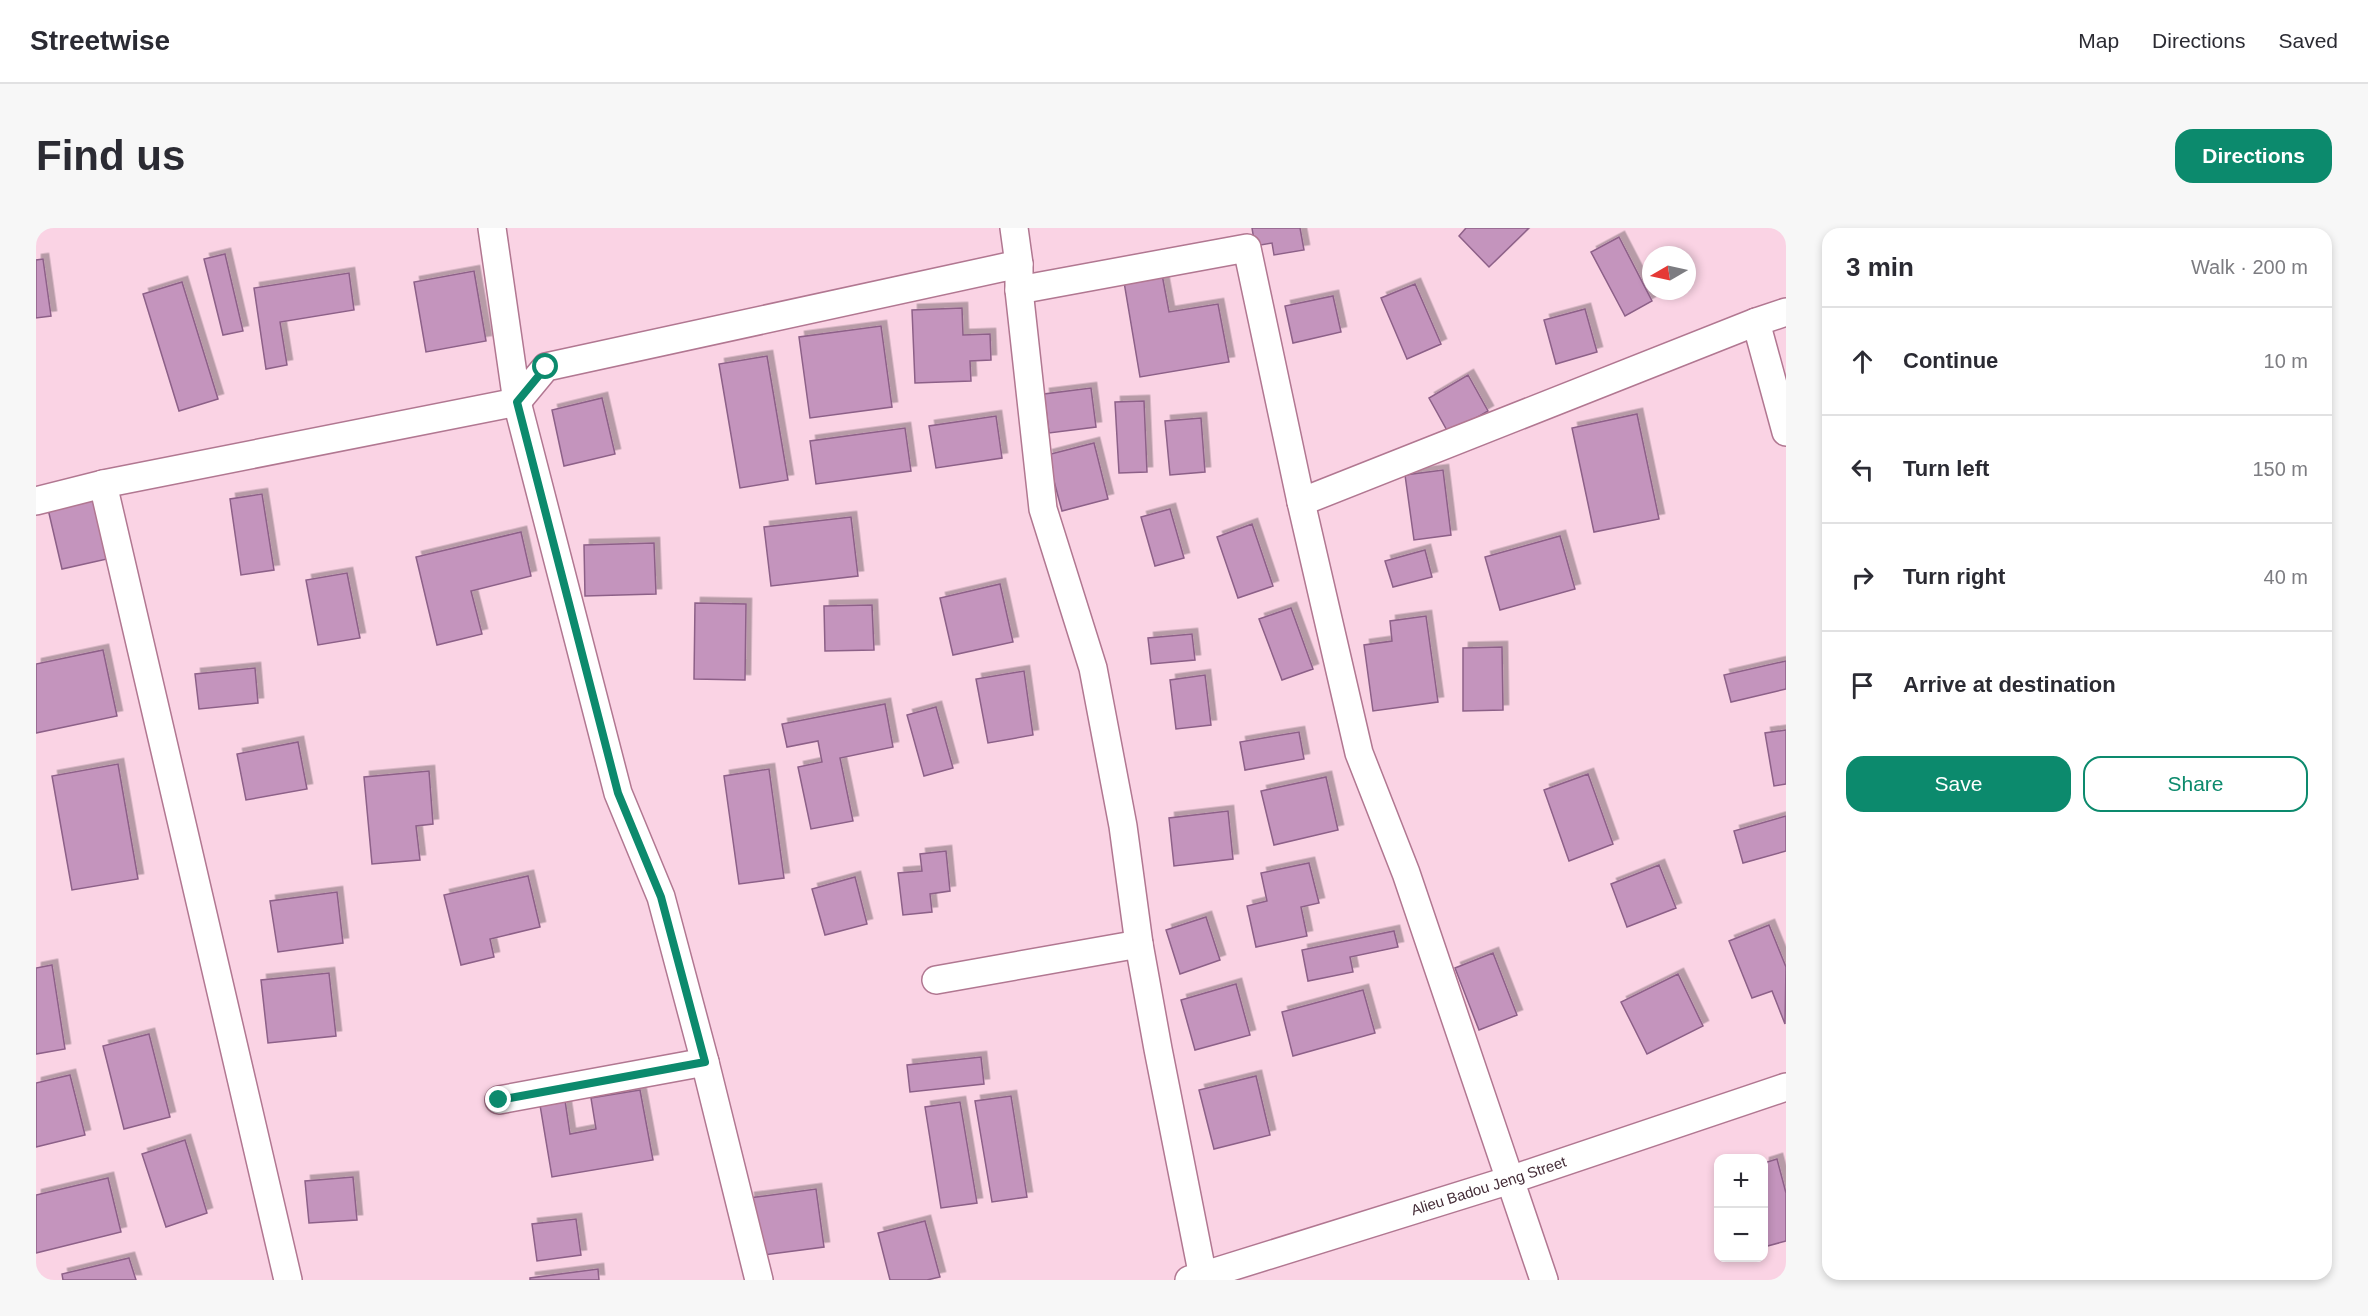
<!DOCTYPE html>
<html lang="en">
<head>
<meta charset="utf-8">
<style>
  :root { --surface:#fff; --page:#f7f7f7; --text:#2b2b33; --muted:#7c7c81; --line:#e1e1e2; --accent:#0c8a6d }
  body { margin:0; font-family:Arial,sans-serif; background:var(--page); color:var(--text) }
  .controls { position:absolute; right:18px; bottom:18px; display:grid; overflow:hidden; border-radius:12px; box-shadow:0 3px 9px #0003 }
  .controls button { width:54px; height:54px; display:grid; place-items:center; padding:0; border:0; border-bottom:2px solid var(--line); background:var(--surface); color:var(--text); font:30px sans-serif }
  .compass { position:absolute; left:1606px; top:18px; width:54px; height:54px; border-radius:50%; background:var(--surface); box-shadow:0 3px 9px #0003; rotate:261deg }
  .stop { position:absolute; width:18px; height:18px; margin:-14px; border:4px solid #0c8a6d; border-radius:50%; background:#fff }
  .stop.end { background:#0c8a6d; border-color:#fff; box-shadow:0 2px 6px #0008 }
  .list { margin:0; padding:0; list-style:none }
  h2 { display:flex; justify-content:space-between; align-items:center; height:78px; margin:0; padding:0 24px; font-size:26px }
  h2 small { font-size:20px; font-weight:400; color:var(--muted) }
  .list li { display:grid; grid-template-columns:39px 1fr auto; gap:18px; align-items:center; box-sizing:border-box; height:108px; padding:0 24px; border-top:2px solid var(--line) }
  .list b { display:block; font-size:22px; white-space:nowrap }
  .list em { font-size:20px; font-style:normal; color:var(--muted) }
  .actions { display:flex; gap:12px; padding:18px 24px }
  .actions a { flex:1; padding:14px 0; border:2px solid var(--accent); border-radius:18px; text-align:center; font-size:21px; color:var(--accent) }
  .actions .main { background:var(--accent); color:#fff }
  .icon { flex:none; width:33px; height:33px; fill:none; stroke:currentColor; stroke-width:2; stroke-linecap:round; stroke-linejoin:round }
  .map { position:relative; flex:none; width:1750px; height:1052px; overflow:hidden; border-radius:18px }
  header { display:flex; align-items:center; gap:36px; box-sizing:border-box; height:84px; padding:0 30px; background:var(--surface); border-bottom:2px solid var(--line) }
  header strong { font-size:28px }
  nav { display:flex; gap:33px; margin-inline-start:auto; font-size:21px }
  .intro { display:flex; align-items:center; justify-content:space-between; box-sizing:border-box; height:144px; padding:0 36px }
  h1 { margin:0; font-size:42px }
  .button { padding:15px 27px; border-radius:18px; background:var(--accent); color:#fff; font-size:21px; font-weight:700 }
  main { display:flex; gap:36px; padding:0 36px }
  aside { flex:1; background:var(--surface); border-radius:18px; box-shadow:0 3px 9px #0003 }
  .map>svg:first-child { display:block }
</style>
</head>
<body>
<header>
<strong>Streetwise</strong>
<nav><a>Map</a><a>Directions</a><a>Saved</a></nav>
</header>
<div class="intro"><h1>Find us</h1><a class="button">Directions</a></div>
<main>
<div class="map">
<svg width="1750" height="1052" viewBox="0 0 1750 1052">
  <defs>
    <filter id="shadow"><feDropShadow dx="5.5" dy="-5.5" stdDeviation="0" flood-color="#0004"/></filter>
  </defs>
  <rect width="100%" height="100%" fill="#fad3e4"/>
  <!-- building -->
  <path fill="#c494bd" stroke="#8d6088" stroke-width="1.5" filter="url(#shadow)" d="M1216 0H1264L1268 22 1238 27 1236 15 1219 18Z
    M1430 0H1493L1453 39 1423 8Z
    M1583 9 1616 73 1589 88 1555 24Z
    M189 26 207 103 187 107 168 31Z
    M7 31 15 88 0 90V32Z
    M1125 41 1133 84 1182 76 1193 134 1104 149 1087 48Z
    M438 43 450 113 390 124 378 54Z
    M313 45 318 82 244 94 251 137 230 141 218 60Z
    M146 54 182 171 143 183 107 66Z
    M1379 56 1405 116 1371 131 1345 70Z
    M1297 68 1305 104 1257 115 1249 78Z
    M926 80 927 107 954 106 955 132 934 133 935 153 879 155 876 82Z
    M1549 81 1561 124 1520 136 1508 92Z
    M845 98 856 179 774 190 763 109Z
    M731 128 752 252 704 260 683 136Z
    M1432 147 1452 183 1413 206 1393 170Z
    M1055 160 1060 199 1013 205 1008 166Z
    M566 170 579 226 528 238 516 182Z
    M1108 173 1111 244 1083 245 1079 174Z
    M1601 186 1623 291 1558 304 1536 200Z
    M960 188 966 230 900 240 893 198Z
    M1165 190 1169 244 1134 247 1129 193Z
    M869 200 875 243 780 256 774 213Z
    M1058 215 1072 271 1026 283 1011 227Z
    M1407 242 1415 307 1378 312 1369 247Z
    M226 266 238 342 205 347 194 271Z
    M57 270 71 331 26 341 12 281Z
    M1134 281 1148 330 1119 338 1105 289Z
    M815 289 822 348 735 358 728 299Z
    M1216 296 1237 358 1202 370 1181 309Z
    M485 304 495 348 435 363 446 406 401 417 380 329Z
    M1524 308 1539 361 1464 382 1449 329Z
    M618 315 620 366 549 368 548 317Z
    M1389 322 1396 349 1357 359 1349 333Z
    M311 345 324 410 282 417 270 352Z
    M964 356 977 414 917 427 904 370Z
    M659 375 710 376 709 452 658 451Z
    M836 377 838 422 789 423 788 378Z
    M1255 380 1277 441 1246 452 1223 391Z
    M1390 388 1402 474 1337 483 1328 417 1356 413 1354 393Z
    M1156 406 1159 432 1115 436 1112 410Z
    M1466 419 1467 482 1427 483V420Z
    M67 422 81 488 0 505V436Z
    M1750 433V461L1695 474 1688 447Z
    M219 440 222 475 163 481 159 446Z
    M988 443 997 507 952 515 940 451Z
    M1169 447 1175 497 1140 501 1134 452Z
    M849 476 857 519 804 530 817 593 775 601 762 539 786 534 782 513 751 519 746 496Z
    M900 479 917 540 888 548 871 487Z
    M1750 502V556L1738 558 1729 505Z
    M1263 504 1268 531 1209 542 1204 514Z
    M262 514 271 561 210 572 201 526Z
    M82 536 102 651 36 662 16 548Z
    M733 541 748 650 703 656 688 548Z
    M393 543 397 596 380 598 384 632 336 636 328 549Z
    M1552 546 1577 616 1533 633 1508 562Z
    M1290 549 1302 602 1238 617 1225 563Z
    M1192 583 1197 631 1138 638 1133 590Z
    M1750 588V623L1707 635 1698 603Z
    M910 623 914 663 894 666 896 684 867 687 862 645 886 643 884 626Z
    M1273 635 1283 675 1265 679 1271 708 1220 719 1211 678 1231 673 1225 645Z
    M1623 637 1640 680 1591 699 1575 656Z
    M492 648 504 699 454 711 458 729 425 737 408 667Z
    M819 649 831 696 789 707 776 661Z
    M301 664 307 715 242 724 234 673Z
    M1170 689 1184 732 1144 746 1130 702Z
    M1733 697 1750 739 1749 796 1736 763 1716 770 1693 713Z
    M1358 703 1362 719 1314 729 1317 744 1272 753 1266 722Z
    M1457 725 1481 787 1443 802 1419 740Z
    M16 737 29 821 0 826V740Z
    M293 745 300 808 232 815 225 752Z
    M1642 746 1667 798 1611 826 1585 774Z
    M1200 756 1214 807 1159 822 1145 772Z
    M1327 762 1339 805 1257 828 1246 784Z
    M113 806 134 889 88 901 67 818Z
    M945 829 948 856 874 864 871 837Z
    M34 847 49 907 0 919V855Z
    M1220 848 1234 907 1178 921 1163 862Z
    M604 862 617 932 516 949 503 871 528 866 534 906 560 901 555 870Z
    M975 868 991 969 956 974 939 873Z
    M924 874 941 975 905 980 889 879Z
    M149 912 171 985 130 999 106 926Z
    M1741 931 1750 965V1013L1728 1019V935Z
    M317 949 321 992 273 995 269 953Z
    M72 950 85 1004 0 1025V967Z
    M780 961 788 1019 720 1028 713 970Z
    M540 991 545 1027 501 1033 496 996Z
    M889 993 904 1049 891 1052H854L842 1005Z
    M93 1030 100 1052H27L26 1046Z
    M562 1041 563 1052H494V1050Z"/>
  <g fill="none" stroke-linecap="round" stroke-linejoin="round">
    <!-- minor casing -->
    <g stroke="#b17791" stroke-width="30">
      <g id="minor">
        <path d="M456 0 481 174 582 565 625 669 669 834 723 1052"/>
        <path d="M978 0 983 36"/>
        <path d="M983 62 1211 20 1265 274 1323 525 1370 645 1508 1052"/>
        <path d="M1720 94 1750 204"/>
        <path d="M67 256 252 1052"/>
        <path d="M0 273 67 256 481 174 510 139 983 36V62L1007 281 1057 440 1087 598 1103 716 1122 821 1167 1049"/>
        <path d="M1265 274 1720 94 1750 84"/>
        <path d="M900 752 1103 716"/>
        <path d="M463 872 669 834"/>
        <path id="s1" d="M1153 1052 1474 952 1750 859"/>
      </g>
    </g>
    <!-- minor -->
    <use href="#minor" stroke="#fff" stroke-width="27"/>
  </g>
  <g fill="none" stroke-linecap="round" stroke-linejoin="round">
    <!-- route -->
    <path stroke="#0c8a6d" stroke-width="8" d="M463 872 669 834 625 669 582 565 481 174 510 139"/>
  </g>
  <g text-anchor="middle" stroke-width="5" stroke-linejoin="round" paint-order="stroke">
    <!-- street labels -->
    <g font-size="15" fill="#442c37" stroke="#fff">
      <text dy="5" stroke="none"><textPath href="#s1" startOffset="314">Alieu Badou Jeng Street</textPath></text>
    </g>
  </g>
</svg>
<div class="controls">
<button>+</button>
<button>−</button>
</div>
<svg class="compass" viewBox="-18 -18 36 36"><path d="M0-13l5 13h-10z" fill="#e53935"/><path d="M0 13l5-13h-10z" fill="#7c7c81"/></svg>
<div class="stop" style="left:510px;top:139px"></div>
<div class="stop end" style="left:463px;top:872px"></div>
</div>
<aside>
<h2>3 min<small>Walk · 200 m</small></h2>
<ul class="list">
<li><svg class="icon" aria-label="ahead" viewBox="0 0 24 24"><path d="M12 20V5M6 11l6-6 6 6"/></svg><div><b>Continue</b></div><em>10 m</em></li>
<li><svg class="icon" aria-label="left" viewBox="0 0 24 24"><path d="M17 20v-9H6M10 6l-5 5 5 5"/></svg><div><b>Turn left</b></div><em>150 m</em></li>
<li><svg class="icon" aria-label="right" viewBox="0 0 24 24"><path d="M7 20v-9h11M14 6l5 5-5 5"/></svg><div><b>Turn right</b></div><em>40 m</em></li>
<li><svg class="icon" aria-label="arrive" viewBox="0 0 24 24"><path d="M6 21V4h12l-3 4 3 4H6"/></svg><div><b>Arrive at destination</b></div></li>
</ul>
<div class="actions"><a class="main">Save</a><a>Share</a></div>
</aside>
</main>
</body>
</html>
